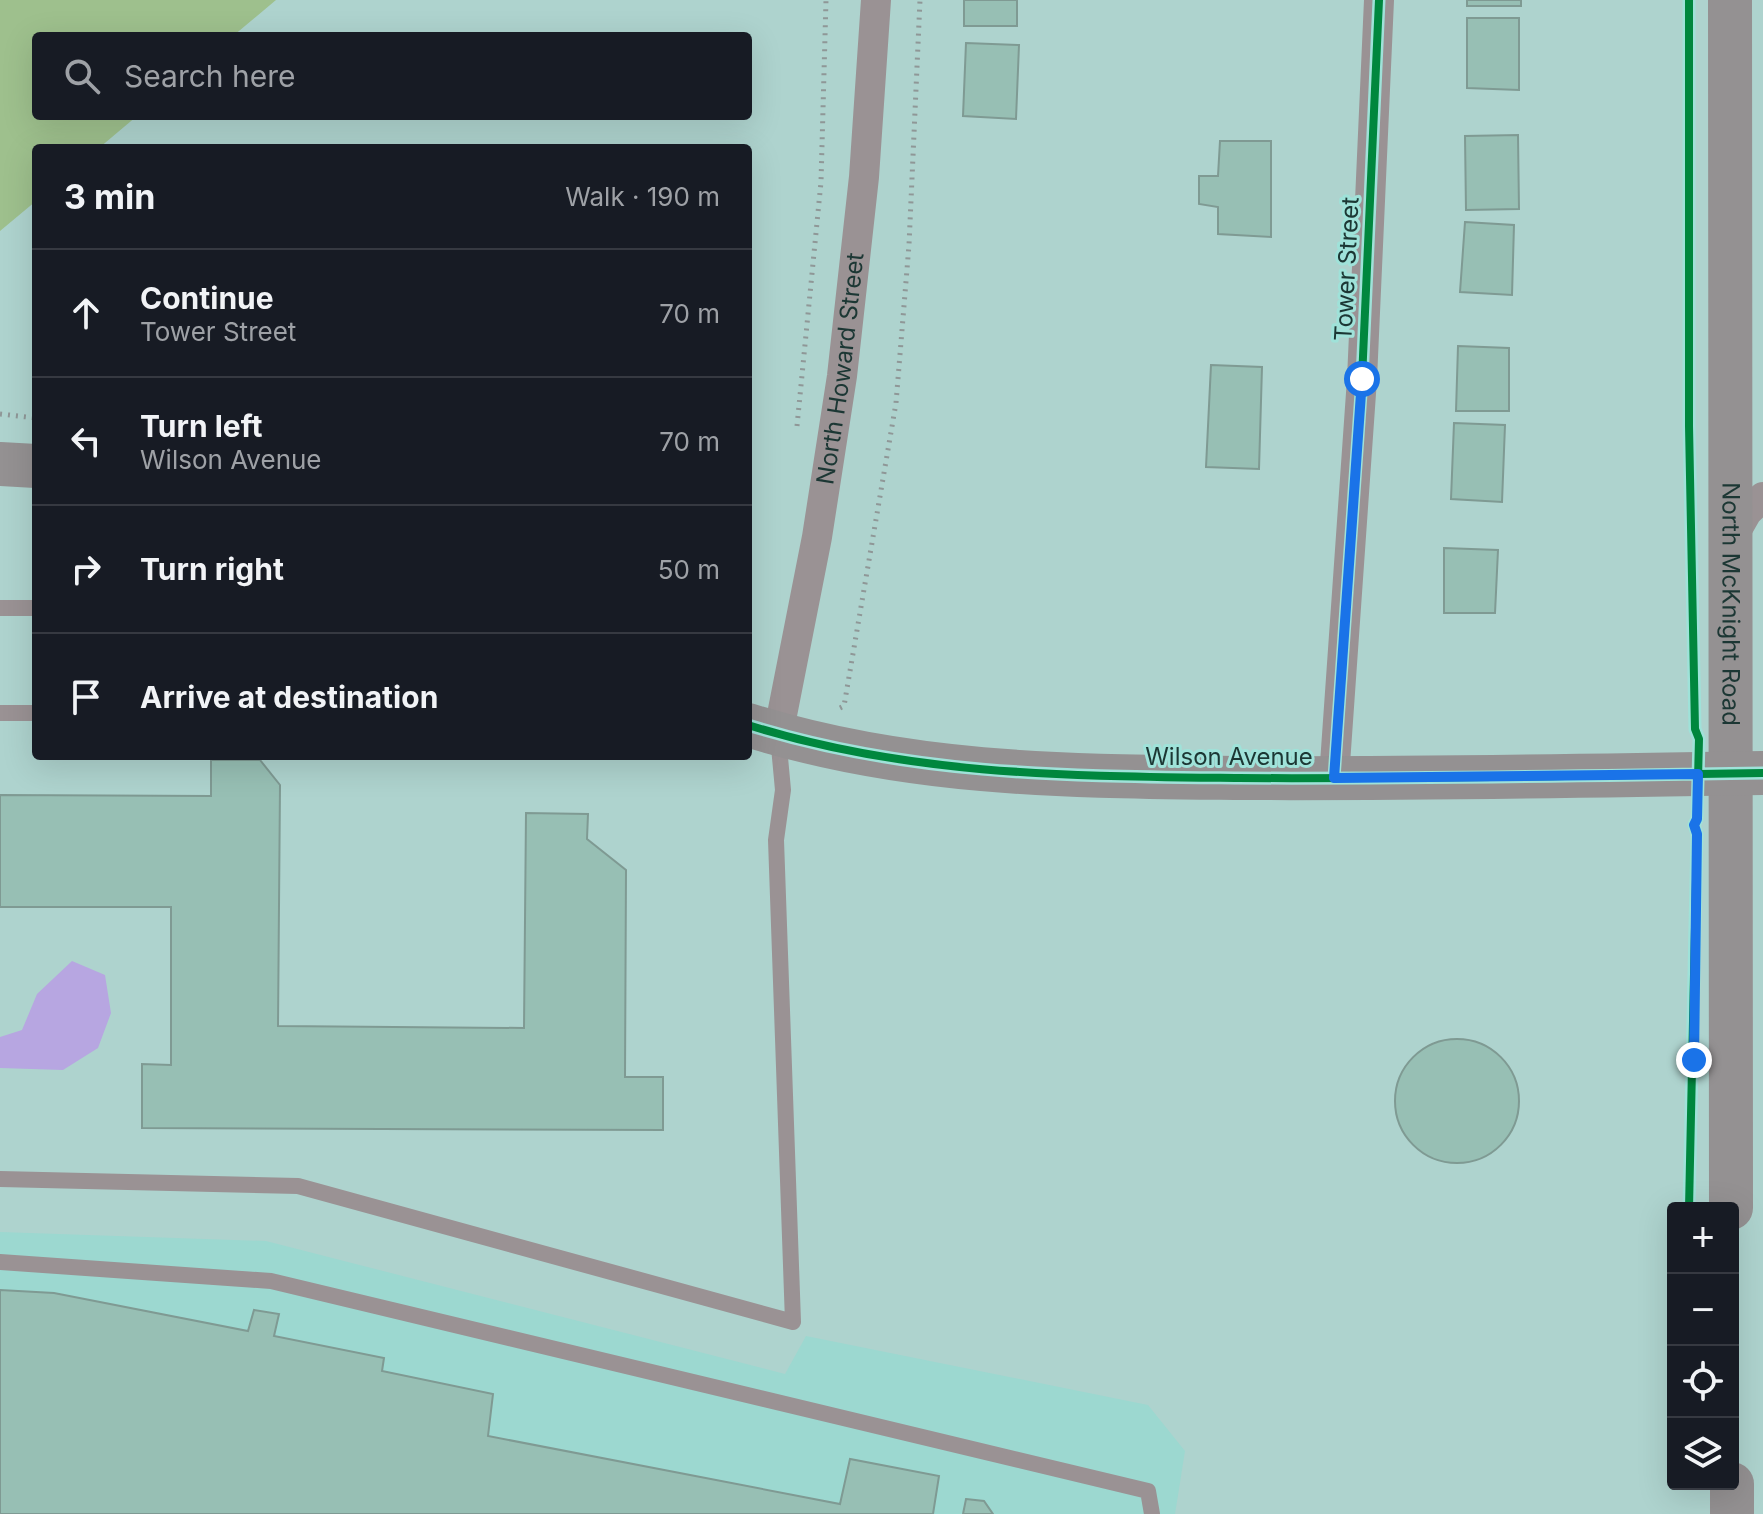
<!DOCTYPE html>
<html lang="en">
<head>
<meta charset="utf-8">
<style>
  :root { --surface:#171b24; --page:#242831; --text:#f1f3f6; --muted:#9ea1a6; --line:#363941 }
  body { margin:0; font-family:Inter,sans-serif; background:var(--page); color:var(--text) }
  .controls { position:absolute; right:24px; bottom:24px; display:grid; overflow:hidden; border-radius:8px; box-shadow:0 8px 32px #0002 }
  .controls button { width:72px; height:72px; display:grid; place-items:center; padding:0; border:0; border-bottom:2px solid var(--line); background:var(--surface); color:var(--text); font:40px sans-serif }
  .stop { position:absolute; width:24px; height:24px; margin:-18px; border:6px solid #1a73e8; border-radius:50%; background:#fff }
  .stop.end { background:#1a73e8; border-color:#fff; box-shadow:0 2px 8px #0008 }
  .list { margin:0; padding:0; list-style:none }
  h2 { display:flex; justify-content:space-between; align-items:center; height:104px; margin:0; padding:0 32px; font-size:34px }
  h2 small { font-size:26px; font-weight:400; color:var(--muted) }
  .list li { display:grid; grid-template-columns:52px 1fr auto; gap:24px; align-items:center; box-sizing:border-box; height:128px; padding:0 32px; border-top:2px solid var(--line) }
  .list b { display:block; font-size:30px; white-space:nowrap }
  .list p { margin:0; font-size:26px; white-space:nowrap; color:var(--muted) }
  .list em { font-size:26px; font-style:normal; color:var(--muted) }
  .icon { flex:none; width:44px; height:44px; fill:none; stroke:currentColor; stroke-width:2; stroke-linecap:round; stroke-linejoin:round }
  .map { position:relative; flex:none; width:1763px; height:1514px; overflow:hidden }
  .search { position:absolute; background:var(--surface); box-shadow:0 8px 32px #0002; left:32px; top:32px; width:720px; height:88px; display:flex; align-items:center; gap:20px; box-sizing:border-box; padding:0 28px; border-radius:8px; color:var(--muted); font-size:30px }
  .panel { position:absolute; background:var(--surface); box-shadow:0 8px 32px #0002; left:32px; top:144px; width:720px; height:616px; border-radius:8px }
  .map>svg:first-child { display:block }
</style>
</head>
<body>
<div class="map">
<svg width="1763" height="1514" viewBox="0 0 1763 1514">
  <rect width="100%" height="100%" fill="#aed3ce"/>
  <!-- built -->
  <path fill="#9cd8d0" d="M0 1232 266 1241 785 1374 806 1336 1148 1405 1185 1451 1175 1514H0Z"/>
  <!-- green -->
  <path fill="#9ec08d" d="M0 0H276L233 36H36V116H137L99 148H36V201L0 231Z"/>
  <!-- water -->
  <path fill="#b7a6e1" d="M72 961 105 975 111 1013 98 1048 63 1070 0 1068V1037L22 1030 37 994Z"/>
  <!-- building -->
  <path fill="#97bfb4" stroke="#7f9a93" stroke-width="2" d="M964 0H1017V26H964Z
    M1467 0H1521V6H1467Z
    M1467 18H1519V90L1467 88Z
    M966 43 1019 45 1016 119 963 116Z
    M1518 135 1519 209 1466 210 1465 136Z
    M1220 141H1271V237L1218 234V207L1199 204V176H1218Z
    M1465 222 1514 225 1512 295 1460 292Z
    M1458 346 1509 348V411H1456Z
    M1211 365 1262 367 1259 469 1206 467Z
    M1454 423 1505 425 1502 502 1451 499Z
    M1444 548 1498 550 1495 613H1444Z
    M211 760H260L280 785 278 1026 524 1028 526 813 588 814 587 839 626 870 625 1077H663V1130L142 1128V1064L171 1065V907H0V795L211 796Z
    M1395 1101a62 62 0 1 1 124 0a62 62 0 1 1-124 0Z
    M0 1290 54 1293 248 1331 254 1310 279 1314 274 1336 384 1358 382 1371 493 1394 488 1436 840 1504 850 1459 939 1476 933 1514H0Z
    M966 1499 984 1501 993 1514H963Z"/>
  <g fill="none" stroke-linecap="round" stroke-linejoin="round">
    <!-- path -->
    <path stroke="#8f9797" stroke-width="5" stroke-dasharray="2 6" stroke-linecap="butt" d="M0 414 36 418
      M797 426 821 182 826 0
      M840 708 844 706 896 403 909 245 920 0"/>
    <!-- lane -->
    <path stroke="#9a9294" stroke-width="16" d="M0 608H36
      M0 713H36
      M0 1179 298 1186 793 1322 776 840 783 790 778 736
      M0 1262 271 1281 1148 1491 1152 1514"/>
    <!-- street -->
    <g stroke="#9a9294" stroke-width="30">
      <path d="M1731 540 1747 512 1763 497"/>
      <path id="s1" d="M778 735 817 537 842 376 864 177 876 0"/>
      <path d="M1334 778 1362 379 1379 0"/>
    </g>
    <!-- secondary -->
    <g stroke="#949192" stroke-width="44">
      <path id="s2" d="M1730 0 1731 1208"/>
      <path d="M0 464 36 466"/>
      <path d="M748 725C911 776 1069 776 1238 778 1413 779 1588 776 1763 773"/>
      <path d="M1732 1484V1514"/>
    </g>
    <!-- cycleway casing -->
    <g stroke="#9fe2d9" stroke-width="13">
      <path id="cycleway" d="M1689 0V426L1695 729 1699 739 1697 819 1694 825 1697 834 1689 1208
        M748 725C911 776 1069 776 1238 778 1413 779 1588 776 1763 773
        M1334 778 1362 379 1379 0"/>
    </g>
    <!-- cycleway -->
    <use href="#cycleway" stroke="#00873e" stroke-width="8"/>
  </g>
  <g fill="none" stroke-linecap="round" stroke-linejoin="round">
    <!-- route -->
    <path stroke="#1a73e8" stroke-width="10" d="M1362 379 1334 778 1698 774 1697 819 1694 825 1697 834 1694 1060"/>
  </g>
  <g text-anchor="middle" stroke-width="6" stroke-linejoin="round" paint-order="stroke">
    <!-- street labels -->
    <g font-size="24" fill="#1c3734" stroke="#9fe2d9">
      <text transform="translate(1347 269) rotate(-87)" y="8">Tower Street</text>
      <text dy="8" stroke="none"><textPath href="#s1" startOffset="372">North Howard Street</textPath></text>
      <text dy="8" stroke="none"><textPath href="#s2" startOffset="604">North McKnight Road</textPath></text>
      <text x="1229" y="765">Wilson Avenue</text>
    </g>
  </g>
</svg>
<div class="controls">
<button>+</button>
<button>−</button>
<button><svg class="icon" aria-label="locate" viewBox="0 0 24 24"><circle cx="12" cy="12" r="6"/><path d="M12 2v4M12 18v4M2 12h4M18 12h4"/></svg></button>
<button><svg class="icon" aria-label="layers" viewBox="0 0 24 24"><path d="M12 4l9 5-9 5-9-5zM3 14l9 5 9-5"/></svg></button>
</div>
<div class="stop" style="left:1362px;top:379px"></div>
<div class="stop end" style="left:1694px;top:1060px"></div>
<div class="search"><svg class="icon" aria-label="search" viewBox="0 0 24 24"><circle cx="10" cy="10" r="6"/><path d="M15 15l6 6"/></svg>Search here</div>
<section class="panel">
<h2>3 min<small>Walk · 190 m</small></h2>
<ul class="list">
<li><svg class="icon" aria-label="ahead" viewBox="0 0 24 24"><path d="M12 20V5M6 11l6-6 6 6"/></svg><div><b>Continue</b><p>Tower Street</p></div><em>70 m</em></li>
<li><svg class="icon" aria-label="left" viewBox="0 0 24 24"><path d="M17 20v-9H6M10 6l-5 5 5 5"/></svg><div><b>Turn left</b><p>Wilson Avenue</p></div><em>70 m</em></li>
<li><svg class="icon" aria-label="right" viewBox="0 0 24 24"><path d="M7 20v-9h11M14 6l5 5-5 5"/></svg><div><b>Turn right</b></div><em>50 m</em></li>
<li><svg class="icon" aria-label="arrive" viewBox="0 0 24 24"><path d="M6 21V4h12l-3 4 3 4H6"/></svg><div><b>Arrive at destination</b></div></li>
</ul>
</section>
</div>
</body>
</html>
